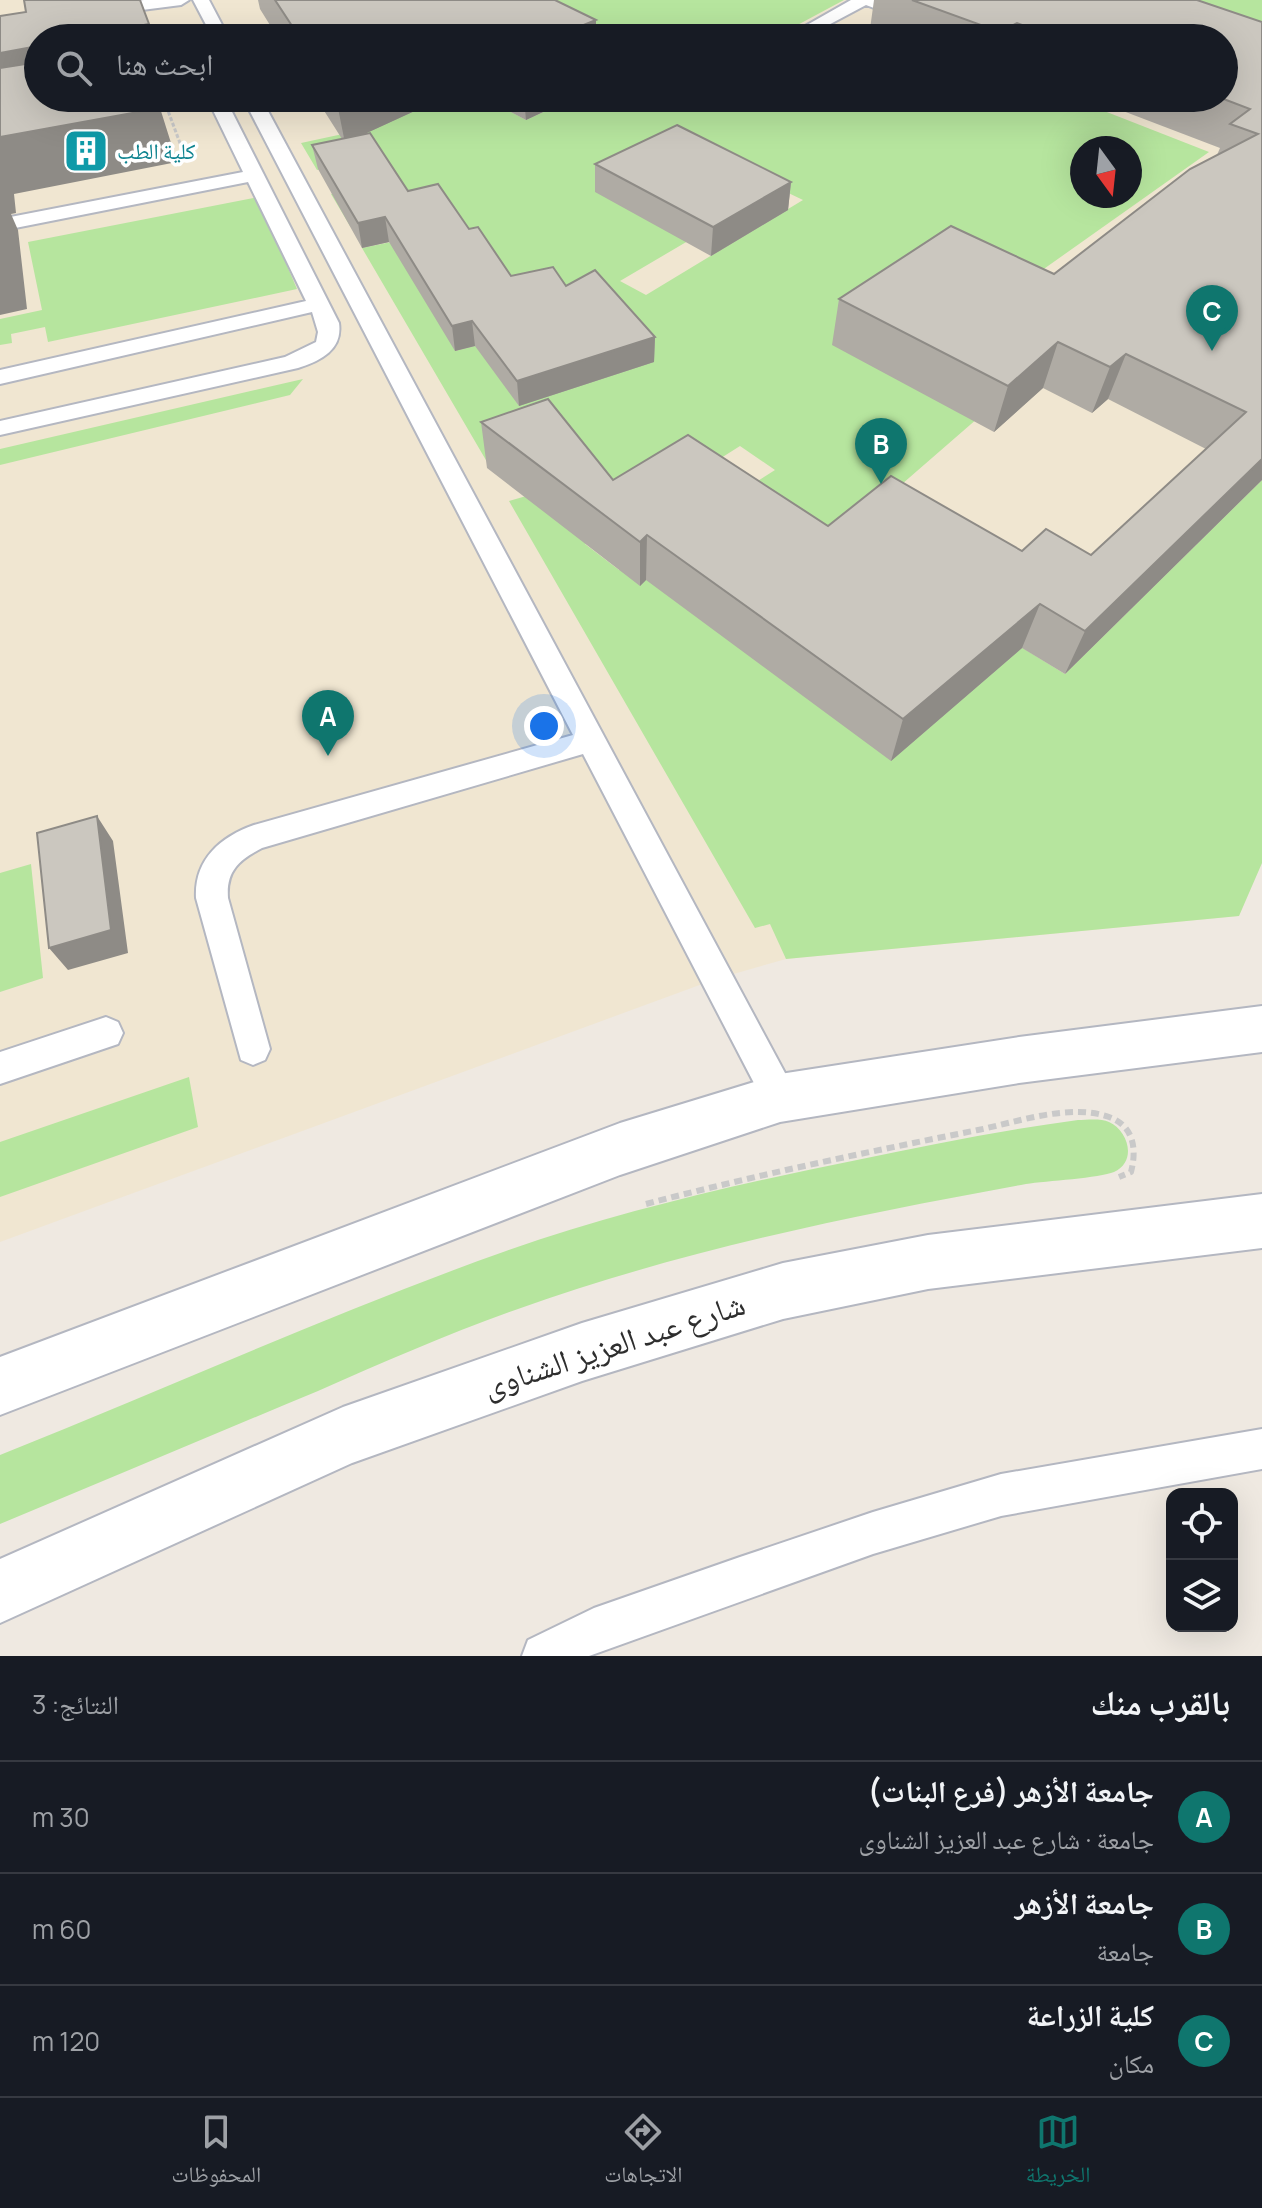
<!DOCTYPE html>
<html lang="ar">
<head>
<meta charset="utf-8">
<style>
  :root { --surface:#171b24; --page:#20242c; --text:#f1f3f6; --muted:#9ea1a6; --line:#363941; --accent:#0f766e }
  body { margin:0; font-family:Manrope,"Noto Naskh Arabic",sans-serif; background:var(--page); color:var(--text); direction:rtl }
  .controls { position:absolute; right:24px; bottom:24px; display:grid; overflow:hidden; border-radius:16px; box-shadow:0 8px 32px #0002 }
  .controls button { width:72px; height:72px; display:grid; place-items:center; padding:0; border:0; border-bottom:2px solid var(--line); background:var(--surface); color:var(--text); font:40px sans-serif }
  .compass { position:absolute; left:1070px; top:136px; width:72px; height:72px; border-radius:50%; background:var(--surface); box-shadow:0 8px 32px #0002; rotate:165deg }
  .you { position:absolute; left:544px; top:726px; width:28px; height:28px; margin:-20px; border:6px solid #fff; border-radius:50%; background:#1a73e8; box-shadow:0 0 0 12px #1a73e833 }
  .badge { display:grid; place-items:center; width:52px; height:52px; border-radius:50%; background:var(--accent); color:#fff; font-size:26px; font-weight:700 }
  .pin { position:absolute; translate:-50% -66px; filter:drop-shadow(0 2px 4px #0008) }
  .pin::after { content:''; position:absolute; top:42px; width:28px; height:24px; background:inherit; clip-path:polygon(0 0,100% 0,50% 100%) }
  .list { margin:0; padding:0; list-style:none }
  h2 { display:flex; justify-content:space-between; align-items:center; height:104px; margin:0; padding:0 32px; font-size:34px }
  h2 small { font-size:26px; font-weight:400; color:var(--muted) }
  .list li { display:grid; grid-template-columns:52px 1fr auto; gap:24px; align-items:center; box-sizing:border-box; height:112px; padding:0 32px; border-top:2px solid var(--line) }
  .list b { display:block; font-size:30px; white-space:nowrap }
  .list p { margin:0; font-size:26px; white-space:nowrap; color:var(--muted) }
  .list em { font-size:26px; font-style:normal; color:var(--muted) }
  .icon { flex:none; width:44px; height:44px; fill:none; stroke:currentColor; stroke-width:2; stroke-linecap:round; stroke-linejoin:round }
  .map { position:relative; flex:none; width:1262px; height:1656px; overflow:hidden; direction:ltr }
  .search { position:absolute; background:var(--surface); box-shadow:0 8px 32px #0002; left:24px; right:24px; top:24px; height:88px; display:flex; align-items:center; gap:20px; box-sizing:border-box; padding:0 28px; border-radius:44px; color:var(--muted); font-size:30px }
  .sheet { height:440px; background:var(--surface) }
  nav { display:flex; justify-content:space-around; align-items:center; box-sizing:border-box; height:112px; border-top:2px solid var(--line); background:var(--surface); font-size:22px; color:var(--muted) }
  nav a { display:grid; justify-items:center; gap:4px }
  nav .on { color:var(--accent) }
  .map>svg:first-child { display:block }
</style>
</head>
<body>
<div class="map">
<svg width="1262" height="1656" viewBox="0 0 1262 1656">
  <rect width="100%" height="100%" fill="#efe9e1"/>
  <!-- education -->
  <path fill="#f0e6d1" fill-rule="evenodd" d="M0 0H1262V862L1239 916 786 959 716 979 0 1242ZM38 38H1224V98H38ZM1082 148H1130V196H1082Z"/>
  <!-- green -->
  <path fill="#b6e59e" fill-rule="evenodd" d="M449 0H844L790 29 764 38H658L556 24Z
    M1177 0H1262V58L1224 38Z
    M443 98H485L526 120 573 98H700L713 104 726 98H1071L1209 152 1031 278 1076 333 841 537 1065 674 1262 480V863L1239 916 786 959 770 924 755 928 509 501 578 481 490 467 362 248 391 242 350 226 331 194 361 187 348 163 317 170 301 143 380 126ZM1082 148H1130V196H1082ZM778 188 803 200 646 295 620 281ZM513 301 573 321 455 351ZM740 446 775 470 619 570 585 544Z
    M258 197 297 289 48 342 45 327 11 334 12 343 0 345V319L42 310 28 242Z
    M303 379 290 395 0 465V449Z
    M31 864 43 978 0 992V873Z
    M189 1077 198 1127 0 1197V1142Z
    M1078 1120C1086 1120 1101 1118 1109 1122 1129 1131 1137 1162 1114 1172 1100 1178 1046 1181 1026 1184 855 1215 683 1250 518 1309 450 1333 384 1362 318 1391 212 1435 106 1480 0 1524V1455C169 1388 334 1312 506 1251 620 1211 738 1184 857 1160 930 1145 1003 1130 1078 1120Z"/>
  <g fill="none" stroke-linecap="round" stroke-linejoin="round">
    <!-- lane casing -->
    <g stroke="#b4b7c1" stroke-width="4">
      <path id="lane" d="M144 0H189L181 5 103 15 95 10 103 5Z
        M193 0H209L229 38H213Z
        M851 0H882L976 38H953L866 5 804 38H784Z
        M537 22 577 24 639 35 641 38 537 32 473 38 493 28Z
        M162 29 190 35 192 38H121L129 33Z
        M207 98H225L339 323C343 350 320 361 298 368L0 435V421L285 357 316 342 318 332 312 312 0 384V370L306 301 248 182 0 231V219L243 172Z
        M243 98H261L792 1086 797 1098 792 1110 780 1115 768 1110 583 754 262 848C239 860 226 871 228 898L270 1049 265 1060 253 1065 241 1060 196 898C194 860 220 837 254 825L573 735Z
        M106 1017 118 1022 123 1033 118 1044 0 1084V1052Z
        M1262 1429V1469L1001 1516 873 1554 589 1656H522L528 1640 594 1608 740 1557 873 1512 1001 1474Z"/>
    </g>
    <!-- secondary casing -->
    <g stroke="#b4b7c1" stroke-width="4">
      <path id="secondary" d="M1262 1006V1052L1019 1083 780 1122 620 1175 0 1415V1357L620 1123 780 1074 1019 1037Z
        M1262 1194V1248L928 1289 783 1319 582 1381 352 1463 0 1623V1559L343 1407 582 1323 783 1263 928 1235Z"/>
    </g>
    <!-- path-far1 -->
    <path stroke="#c9c9c9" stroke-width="3" stroke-dasharray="4 2" stroke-linecap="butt" d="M181 106 167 108 184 154"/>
    <!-- path -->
    <path stroke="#c9c9c9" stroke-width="6" stroke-dasharray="8 5" stroke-linecap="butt" d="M646 1204C756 1175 867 1152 978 1130 1017 1122 1070 1103 1109 1117 1134 1126 1137 1149 1131 1172L1119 1177"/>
    <!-- lane -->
    <use href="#lane" fill="#fff" fill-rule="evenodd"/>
    <!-- secondary -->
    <use href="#secondary" fill="#fff" fill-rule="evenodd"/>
  </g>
  <!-- wall -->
  <path fill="#afaba4" d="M258 0H275L596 38H278L260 9Z
    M874 0H1197L1262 22V480L1065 674 1022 648 891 761 646 580 640 586 487 468 481 422 613 480 828 526 1022 551 1091 555 1206 449 1108 399 1092 413 1043 388 994 432 832 345 839 299 1054 274 1217 155 1220 148 1089 98H1224V38H893L870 29Z
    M316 98H443L362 135 408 191 469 229 511 276 566 286 655 337 654 362 519 406 475 346 455 351 389 242 362 248 318 169 312 145 342 139Z
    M484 98H573L526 120Z
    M595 164 791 182 788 210 711 256 595 192Z"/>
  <!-- shaded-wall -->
  <path fill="#8e8b86" d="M106 2 149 24 153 38H131Z
    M596 20V38H566V32Z
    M1017 23 1013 38H999L1000 32Z
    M38 46V98L0 111V53Z
    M336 98H443L345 143Z
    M524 98H573L526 120Z
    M160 108 177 162 14 194 16 213 11 214 18 230 27 309 0 315V137Z
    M791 182 788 210 711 256 713 227Z
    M385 217 389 242 362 248 358 223Z
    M472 321 475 346 455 351 452 326Z
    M655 337 654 362 519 406 517 381Z
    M1058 342 1043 388 994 432 1008 386Z
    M1126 354 1108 399 1092 413 1110 367Z
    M1262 459V480L1065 674 1085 631Z
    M647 535 646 580 640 586V542Z
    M1040 604 1022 648 891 761 903 719Z
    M97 816 113 841 128 953 68 970 49 948Z"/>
  <!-- building -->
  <path fill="#cbc7bf" stroke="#8e8b86" stroke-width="2" d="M24 0H140L149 24 128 28 132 38H38V46L0 53V16L26 12Z
    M275 0H555L596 20 566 32 579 38H461L459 37 456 38H300Z
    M912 0H1197L1262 22V459L1085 631 1040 604 903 719 647 535 640 542 481 422 548 399 613 480 688 435 828 526 891 476 1022 551 1046 529 1091 555 1246 412 1126 354 1110 367 1058 342 1008 386 839 299 951 226 1054 274 1190 169 1258 134 1230 124 1250 109 1221 98H1224V38H1057L1017 23 1000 32Z
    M38 62V98H156L160 108 0 137V68Z
    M677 125 791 182 713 227 595 164Z
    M370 133 408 191 438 184 469 229 478 227 511 276 553 267 566 286 595 270 655 337 517 381 472 321 452 326 385 217 358 223 312 145Z
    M97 816 111 930 49 948 37 833Z"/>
  <!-- icons -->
  <defs>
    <g id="building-square" transform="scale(2.3)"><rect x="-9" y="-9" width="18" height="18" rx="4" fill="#0f9aa8" stroke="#fff"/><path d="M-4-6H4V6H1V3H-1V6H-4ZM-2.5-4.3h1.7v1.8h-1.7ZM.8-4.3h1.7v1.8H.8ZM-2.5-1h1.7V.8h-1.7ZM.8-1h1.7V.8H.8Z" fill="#fff"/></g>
  </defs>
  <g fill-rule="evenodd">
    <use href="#building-square" x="86" y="151"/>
  </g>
  <g text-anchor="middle" stroke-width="7" stroke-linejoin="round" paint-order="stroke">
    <!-- far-culture labels -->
    <g font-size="22" fill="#0d838f" stroke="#fff" text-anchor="start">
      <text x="117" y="159">كلية الطب</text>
    </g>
    <!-- near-street labels -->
    <g font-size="32" fill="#2e2e2e" stroke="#fff">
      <text transform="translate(614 1345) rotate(-18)" y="11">شارع عبد العزيز الشناوى</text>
    </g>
  </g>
</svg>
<div class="controls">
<button><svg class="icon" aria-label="locate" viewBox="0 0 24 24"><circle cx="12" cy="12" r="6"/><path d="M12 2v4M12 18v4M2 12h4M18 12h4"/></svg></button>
<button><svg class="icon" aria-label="layers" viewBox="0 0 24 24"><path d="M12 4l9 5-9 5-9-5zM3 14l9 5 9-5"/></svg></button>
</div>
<svg class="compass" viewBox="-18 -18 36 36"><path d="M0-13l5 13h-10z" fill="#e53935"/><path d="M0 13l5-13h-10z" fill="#9ea1a6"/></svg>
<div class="you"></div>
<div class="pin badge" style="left:328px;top:756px">A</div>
<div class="pin badge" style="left:881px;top:484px">B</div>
<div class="pin badge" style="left:1212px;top:351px">C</div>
<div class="search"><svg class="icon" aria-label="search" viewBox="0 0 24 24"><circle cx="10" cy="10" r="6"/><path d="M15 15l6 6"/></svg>ابحث هنا</div>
</div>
<section class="sheet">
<h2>بالقرب منك<small>النتائج: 3</small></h2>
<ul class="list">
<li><span class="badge">A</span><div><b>جامعة الأزهر (فرع البنات)</b><p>جامعة · شارع عبد العزيز الشناوى</p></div><em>30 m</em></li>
<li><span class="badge">B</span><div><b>جامعة الأزهر</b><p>جامعة</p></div><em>60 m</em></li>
<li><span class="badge">C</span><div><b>كلية الزراعة</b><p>مكان</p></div><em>120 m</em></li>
</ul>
</section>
<nav>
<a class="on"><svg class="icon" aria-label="map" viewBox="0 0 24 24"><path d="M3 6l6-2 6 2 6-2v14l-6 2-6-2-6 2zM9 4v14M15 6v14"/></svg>الخريطة</a>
<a><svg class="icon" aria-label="directions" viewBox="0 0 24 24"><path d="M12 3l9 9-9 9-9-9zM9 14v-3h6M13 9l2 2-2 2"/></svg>الاتجاهات</a>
<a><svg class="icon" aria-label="saved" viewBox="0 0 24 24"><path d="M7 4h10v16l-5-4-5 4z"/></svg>المحفوظات</a>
</nav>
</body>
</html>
